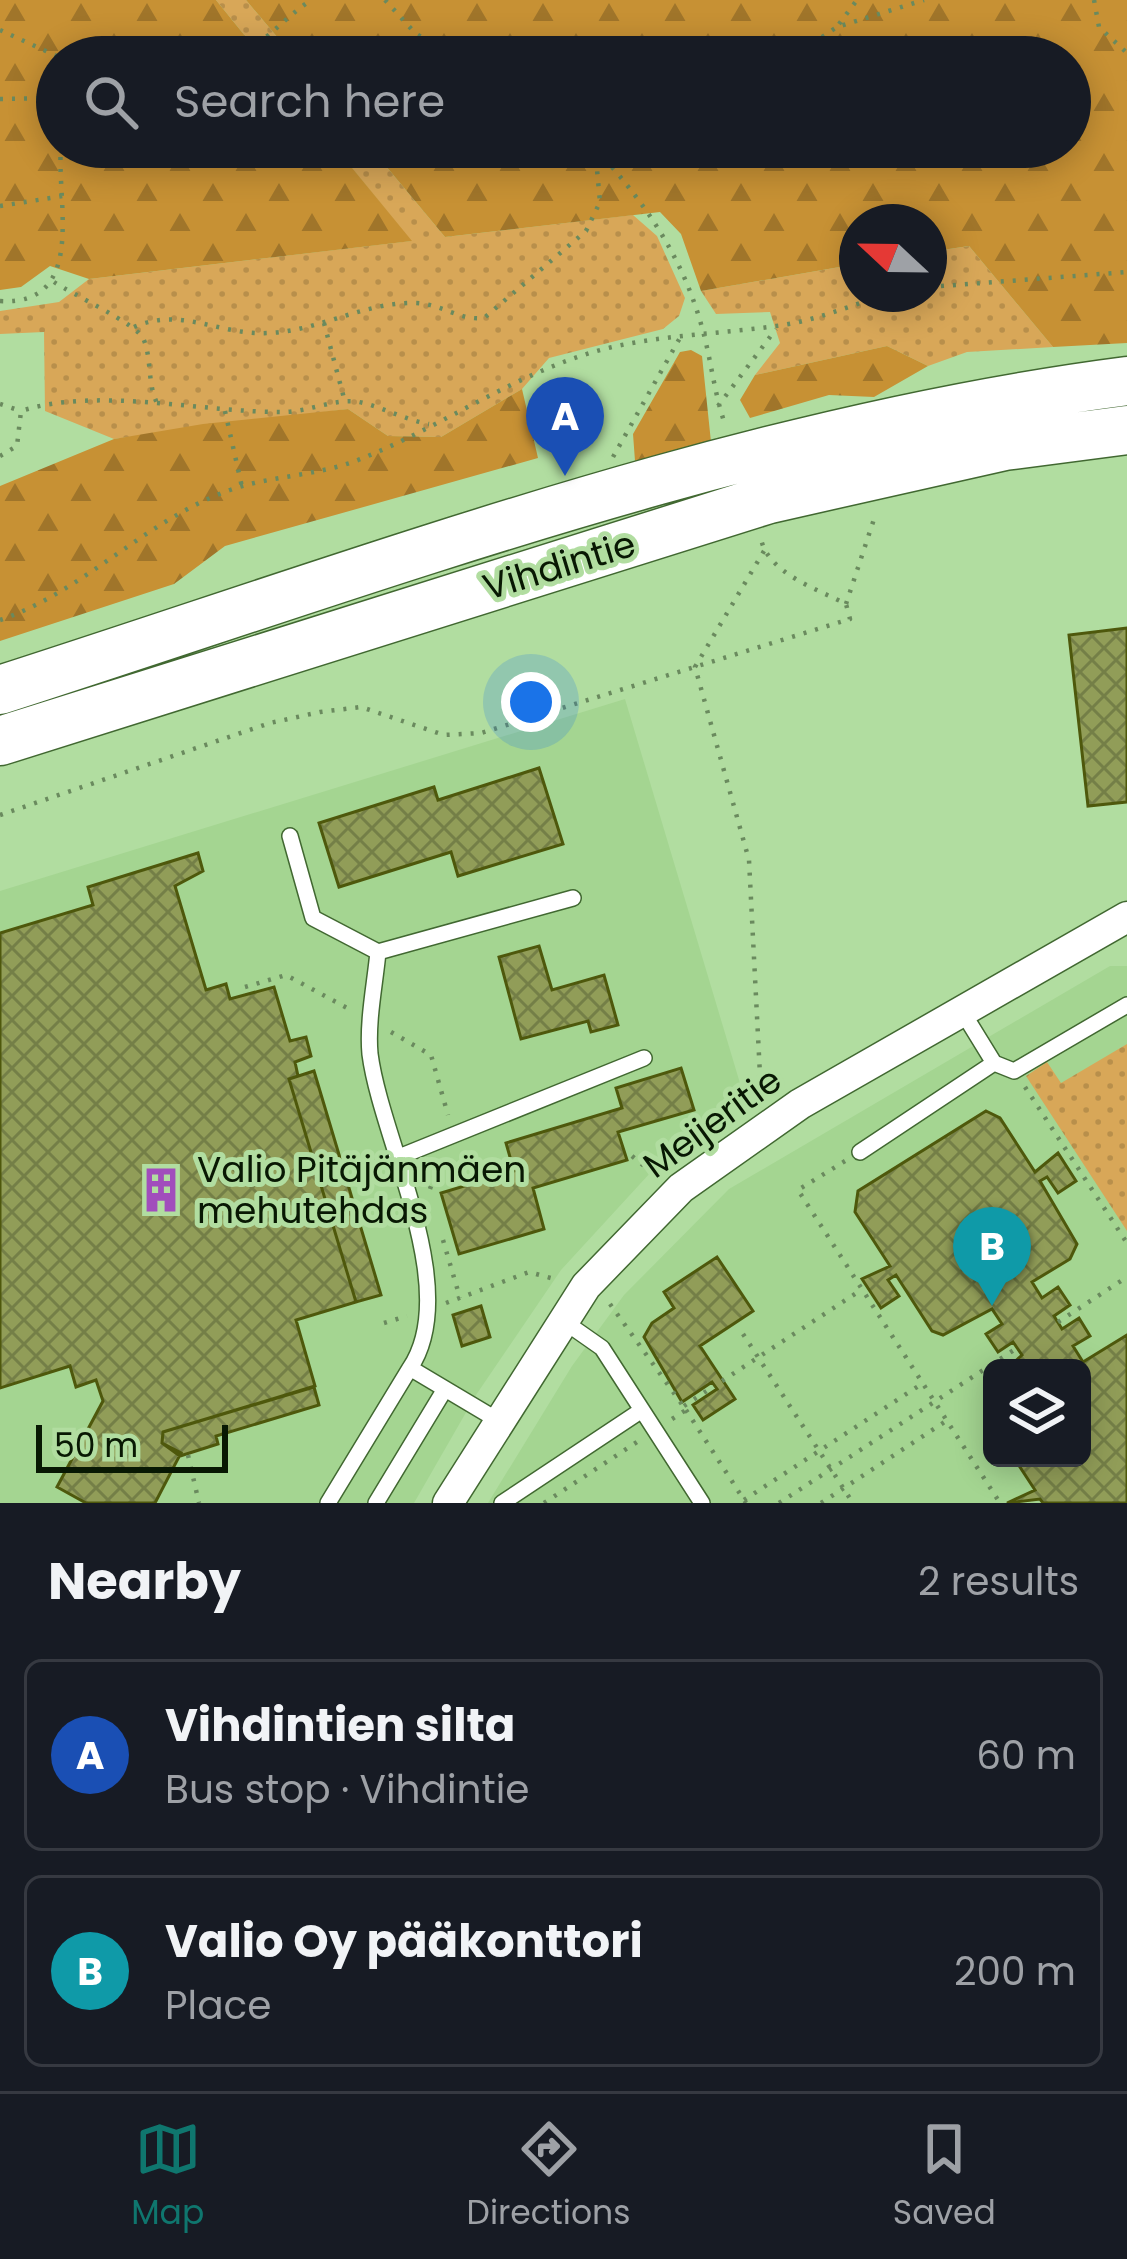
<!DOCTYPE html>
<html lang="en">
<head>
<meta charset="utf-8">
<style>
  :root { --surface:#171b24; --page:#242831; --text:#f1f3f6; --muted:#9ea1a6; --line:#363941; --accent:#0f766e }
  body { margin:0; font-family:Poppins,sans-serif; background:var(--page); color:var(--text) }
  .controls { position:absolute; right:36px; bottom:36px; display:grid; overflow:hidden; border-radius:18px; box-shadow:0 6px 30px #0003 }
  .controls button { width:108px; height:108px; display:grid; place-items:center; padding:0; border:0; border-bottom:3px solid var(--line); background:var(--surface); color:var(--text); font:60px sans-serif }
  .compass { position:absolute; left:839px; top:204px; width:108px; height:108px; border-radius:50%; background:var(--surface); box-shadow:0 6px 30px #0003; rotate:292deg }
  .scale { position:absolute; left:36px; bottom:30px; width:192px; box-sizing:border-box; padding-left:12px; border:6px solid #081803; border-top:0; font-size:33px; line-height:42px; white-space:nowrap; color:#081803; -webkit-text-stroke:9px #b1dda0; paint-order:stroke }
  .you { position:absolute; left:531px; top:702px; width:42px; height:42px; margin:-30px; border:9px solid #fff; border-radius:50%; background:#1a73e8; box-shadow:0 0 0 18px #1a73e833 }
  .badge { display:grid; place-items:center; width:78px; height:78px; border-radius:50%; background:var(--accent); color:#fff; font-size:39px; font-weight:700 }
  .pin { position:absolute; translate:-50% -99px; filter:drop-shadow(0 3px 6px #0008) }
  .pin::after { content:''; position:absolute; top:63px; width:42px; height:36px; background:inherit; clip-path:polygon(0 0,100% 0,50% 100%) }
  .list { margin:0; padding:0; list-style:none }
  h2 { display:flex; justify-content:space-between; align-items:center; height:156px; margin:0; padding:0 48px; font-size:51px }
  h2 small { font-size:39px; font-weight:400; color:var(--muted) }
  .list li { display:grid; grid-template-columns:78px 1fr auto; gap:36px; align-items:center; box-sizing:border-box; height:192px; margin:0 24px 24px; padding:0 24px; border:3px solid var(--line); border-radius:18px }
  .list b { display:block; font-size:45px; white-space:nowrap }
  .list p { margin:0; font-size:39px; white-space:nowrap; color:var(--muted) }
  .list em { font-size:39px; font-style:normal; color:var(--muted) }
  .icon { flex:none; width:66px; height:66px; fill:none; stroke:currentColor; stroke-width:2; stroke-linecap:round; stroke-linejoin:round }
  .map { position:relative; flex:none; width:1127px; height:1503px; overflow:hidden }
  .search { position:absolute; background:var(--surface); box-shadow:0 6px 30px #0003; left:36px; right:36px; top:36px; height:132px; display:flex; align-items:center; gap:30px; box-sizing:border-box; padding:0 42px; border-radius:66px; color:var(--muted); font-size:45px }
  .sheet { height:588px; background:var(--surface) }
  nav { display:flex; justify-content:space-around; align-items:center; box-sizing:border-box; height:168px; border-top:3px solid var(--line); background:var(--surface); font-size:33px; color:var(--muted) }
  nav a { display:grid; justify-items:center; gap:6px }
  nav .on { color:var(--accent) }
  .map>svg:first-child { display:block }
</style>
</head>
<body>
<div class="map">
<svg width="1127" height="1503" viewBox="0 0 1127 1503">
  <defs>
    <pattern id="grass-dots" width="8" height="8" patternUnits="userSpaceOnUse" patternTransform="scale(3)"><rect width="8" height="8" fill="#d8a758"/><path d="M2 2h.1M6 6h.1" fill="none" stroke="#b88f4b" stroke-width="1.8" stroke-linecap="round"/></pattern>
    <pattern id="forest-firs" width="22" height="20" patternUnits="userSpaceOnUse" patternTransform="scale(3)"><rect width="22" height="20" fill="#c79134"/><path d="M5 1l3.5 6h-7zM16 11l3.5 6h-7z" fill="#a0752a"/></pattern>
    <pattern id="building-cross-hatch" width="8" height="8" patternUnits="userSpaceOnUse" patternTransform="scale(3)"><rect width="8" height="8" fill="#919d58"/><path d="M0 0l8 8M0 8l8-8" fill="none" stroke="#747f47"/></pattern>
  </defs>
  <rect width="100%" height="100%" fill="#b1dda0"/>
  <!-- built -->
  <path fill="#a4d591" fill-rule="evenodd" d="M625 699 745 1100 651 1172 561 1270 476 1395 414 1503H0V891Z
    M1110 966H1127V1503H488L572 1366 624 1295 729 1189ZM992 1368H1082V1458H992Z"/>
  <!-- grass -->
  <path fill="url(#grass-dots)" d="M216 0H246L294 57H262Z
    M335 147H370L445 237 633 215 657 236 685 298 679 316 663 329 549 358 522 389 441 437 388 436 348 409 114 439 45 411 44 332 0 334V311L59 302 89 279 411 241Z
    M969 246 1053 347 967 352 928 366 887 346 755 375 780 343 770 312 716 314 701 291 857 264V294H929V252Z
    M1127 1044V1231L1026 1076 1047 1062 1061 1083Z"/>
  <!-- forest -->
  <path fill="url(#forest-firs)" d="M0 0H216L262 57H57V147H335L412 241 89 279 50 266 21 287 0 290Z
    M246 0H1127V343L1053 347 969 246 929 252V222H857V264L701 291 681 234 660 212 445 237 370 147H1070V57H294Z
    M887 346 928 366 874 397 829 395 750 418 740 400 755 375Z
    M691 350 702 356 711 442 635 461 633 434 680 352Z
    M522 389 538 458 225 546 174 584 0 641V486L114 439 203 424 348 409 388 436 441 437Z"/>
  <!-- building -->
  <path fill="url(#building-cross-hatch)" stroke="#4e580c" stroke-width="3" d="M1127 628V802L1088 806 1069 635Z
    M539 768 563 844 458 876 451 852 339 887 319 823 434 787 438 800Z
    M198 853 203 871 175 886 206 990 226 984 230 999 274 987 290 1041 306 1037 311 1056 295 1062 298 1076 289 1079 356 1302 296 1320 315 1386 163 1432 162 1443 181 1453 155 1503H86L57 1487 103 1401 96 1380 76 1387 70 1366 0 1388V933L93 905 88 887Z
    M539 946 552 990 604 975 618 1025 591 1032 588 1021 521 1039 499 957Z
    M681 1068 694 1110 618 1132 627 1160 533 1188 544 1229 459 1254 441 1193 514 1171 506 1143 622 1108 616 1088Z
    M314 1071 381 1295 356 1302 289 1079Z
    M986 1111 1000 1118 1035 1172 1058 1153 1076 1181 1058 1193 1047 1177 1040 1181 1077 1244 1070 1259 1032 1282 1042 1298 1058 1287 1070 1305 1054 1316 1062 1329 1079 1318 1090 1336 1073 1346 1083 1362 1127 1335V1503H1043L1040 1499 1007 1503 1035 1490 1014 1458H1082V1368H1008L1022 1355 1013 1342 998 1352 986 1334 1002 1324 992 1309 943 1335 932 1331 896 1275 888 1280 899 1296 881 1308 862 1279 890 1266 855 1212 858 1191Z
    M717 1257 753 1311 700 1346 735 1399 703 1420 693 1405 717 1389 712 1382 682 1402 644 1337 652 1323 674 1308 664 1292Z
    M481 1306 490 1337 462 1346 453 1315Z
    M314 1387 319 1405 216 1436 218 1444 180 1456 162 1443 163 1432Z"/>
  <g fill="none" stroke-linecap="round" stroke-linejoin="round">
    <!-- service casing -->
    <g stroke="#416831" stroke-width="18">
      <path id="service" d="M290 836 313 918 378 952C375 984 367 1022 370 1054 381 1140 463 1289 410 1368L499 1421
        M378 952 573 898
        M962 1011 994 1063 1014 1071 1127 1005
        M860 1152 994 1063
        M399 1157 644 1058
        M562 1320 602 1348 702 1503
        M328 1503 410 1368
        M376 1503 445 1389
        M502 1503 642 1410"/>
    </g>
    <!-- minor casing -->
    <g stroke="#416831" stroke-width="33">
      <path id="minor" d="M448 1503 586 1286 681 1188 800 1104 1127 917"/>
    </g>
    <!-- primary casing -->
    <g stroke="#416831" stroke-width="51">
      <path id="primary" d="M0 690C370 571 740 431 1127 381
        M0 741 769 499 1004 446 1127 430"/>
    </g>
    <!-- path -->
    <path stroke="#6a8a5e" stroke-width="4.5" stroke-dasharray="3 9" stroke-linecap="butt" d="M385 0 415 33 453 57
      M1094 0 1099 27 1127 53
      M839 24 857 0
      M0 30 59 57
      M237 57C267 41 283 19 311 0
      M792 57 837 27 924 0
      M0 99 57 98
      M596 149C647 205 685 260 704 335 712 366 715 397 726 427
      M0 206 63 196
      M54 282C72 294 136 324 143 338 152 357 147 383 157 403
      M929 287 1127 272
      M0 301C88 306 56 201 61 147
      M324 323 345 402
      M134 327C182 306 220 336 269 333 318 331 365 302 414 303 440 303 460 321 484 318L586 231 600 202 595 148
      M0 404 21 411
      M718 406 776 329
      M225 411 242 487
      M0 456 17 446 21 411C99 386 203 413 286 412 310 411 336 398 359 402 383 407 405 420 429 424
      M613 457 681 336
      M764 551 695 667 749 860 760 1075 767 1094
      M846 604 876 513
      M0 620C85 591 145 520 230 490 272 475 321 476 363 458 445 425 517 372 604 349 660 335 719 334 776 326 817 321 852 304 890 294
      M0 815 270 723 320 712 361 707 444 735 481 733 850 619 846 604C817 589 768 573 761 539
      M245 987 286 975 349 1009
      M391 1032 431 1055 448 1115
      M1025 1087 1127 1243
      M632 1156 656 1176
      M845 1161 798 1190 1000 1503
      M430 1189 440 1160
      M443 1240 460 1298
      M446 1303 529 1272 558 1280
      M610 1304 686 1410 669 1421
      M1058 1322 1127 1277
      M384 1323 407 1316
      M743 1334 853 1503
      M722 1381 861 1290
      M684 1406 714 1386
      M686 1410 746 1503
      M188 1455 199 1503
      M744 1500 920 1385
      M544 1503 640 1440
      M779 1503 1017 1348
      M821 1503 946 1421"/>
    <!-- service -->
    <use href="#service" stroke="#fff" stroke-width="15"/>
    <!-- minor -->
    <use href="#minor" stroke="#fff" stroke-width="30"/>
    <!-- primary -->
    <use href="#primary" stroke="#fff" stroke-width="48"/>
  </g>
  <!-- icons -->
  <defs>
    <g id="building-bare" transform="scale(3.6)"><path d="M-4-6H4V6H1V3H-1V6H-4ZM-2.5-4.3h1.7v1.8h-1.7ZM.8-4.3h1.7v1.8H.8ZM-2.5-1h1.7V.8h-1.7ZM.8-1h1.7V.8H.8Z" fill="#a14dbc" stroke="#b1dda0" stroke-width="2.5" paint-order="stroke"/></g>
  </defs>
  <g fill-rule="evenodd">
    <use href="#building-bare" x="161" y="1190"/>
  </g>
  <g text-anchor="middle" stroke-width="10" stroke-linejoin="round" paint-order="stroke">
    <!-- street labels -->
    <g font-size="36" fill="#081803" stroke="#b1dda0">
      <text transform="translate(559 565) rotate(-17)" y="13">Vihdintie</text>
      <text transform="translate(712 1122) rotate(-36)" y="13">Meijeritie</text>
    </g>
    <!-- poi labels -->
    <g font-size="36" fill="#081803" stroke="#b1dda0" text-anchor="start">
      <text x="197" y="1182">Valio Pitäjänmäen<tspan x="197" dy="41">mehutehdas</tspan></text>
    </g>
  </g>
</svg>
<div class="controls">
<button><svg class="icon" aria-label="layers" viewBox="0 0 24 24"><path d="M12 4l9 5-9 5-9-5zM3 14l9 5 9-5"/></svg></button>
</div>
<svg class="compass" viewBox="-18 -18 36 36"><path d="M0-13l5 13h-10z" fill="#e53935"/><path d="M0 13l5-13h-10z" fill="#9ea1a6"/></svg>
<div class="scale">50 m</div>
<div class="you"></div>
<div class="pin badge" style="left:565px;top:476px;background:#1a4fb4">A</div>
<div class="pin badge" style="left:992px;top:1306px;background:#0f9aa8">B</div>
<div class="search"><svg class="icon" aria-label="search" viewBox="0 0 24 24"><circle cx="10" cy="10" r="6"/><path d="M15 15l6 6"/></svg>Search here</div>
</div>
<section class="sheet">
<h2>Nearby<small>2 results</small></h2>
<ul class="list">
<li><span class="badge" style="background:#1a4fb4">A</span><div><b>Vihdintien silta</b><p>Bus stop · Vihdintie</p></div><em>60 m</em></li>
<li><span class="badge" style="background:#0f9aa8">B</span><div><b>Valio Oy pääkonttori</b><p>Place</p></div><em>200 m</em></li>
</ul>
</section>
<nav>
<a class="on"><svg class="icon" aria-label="map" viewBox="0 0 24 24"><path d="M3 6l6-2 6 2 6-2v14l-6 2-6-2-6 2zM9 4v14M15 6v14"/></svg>Map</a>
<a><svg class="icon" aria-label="directions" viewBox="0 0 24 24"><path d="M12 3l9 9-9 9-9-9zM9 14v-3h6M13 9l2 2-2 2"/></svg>Directions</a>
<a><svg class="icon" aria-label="saved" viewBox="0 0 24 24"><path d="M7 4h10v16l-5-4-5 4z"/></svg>Saved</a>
</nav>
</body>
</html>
